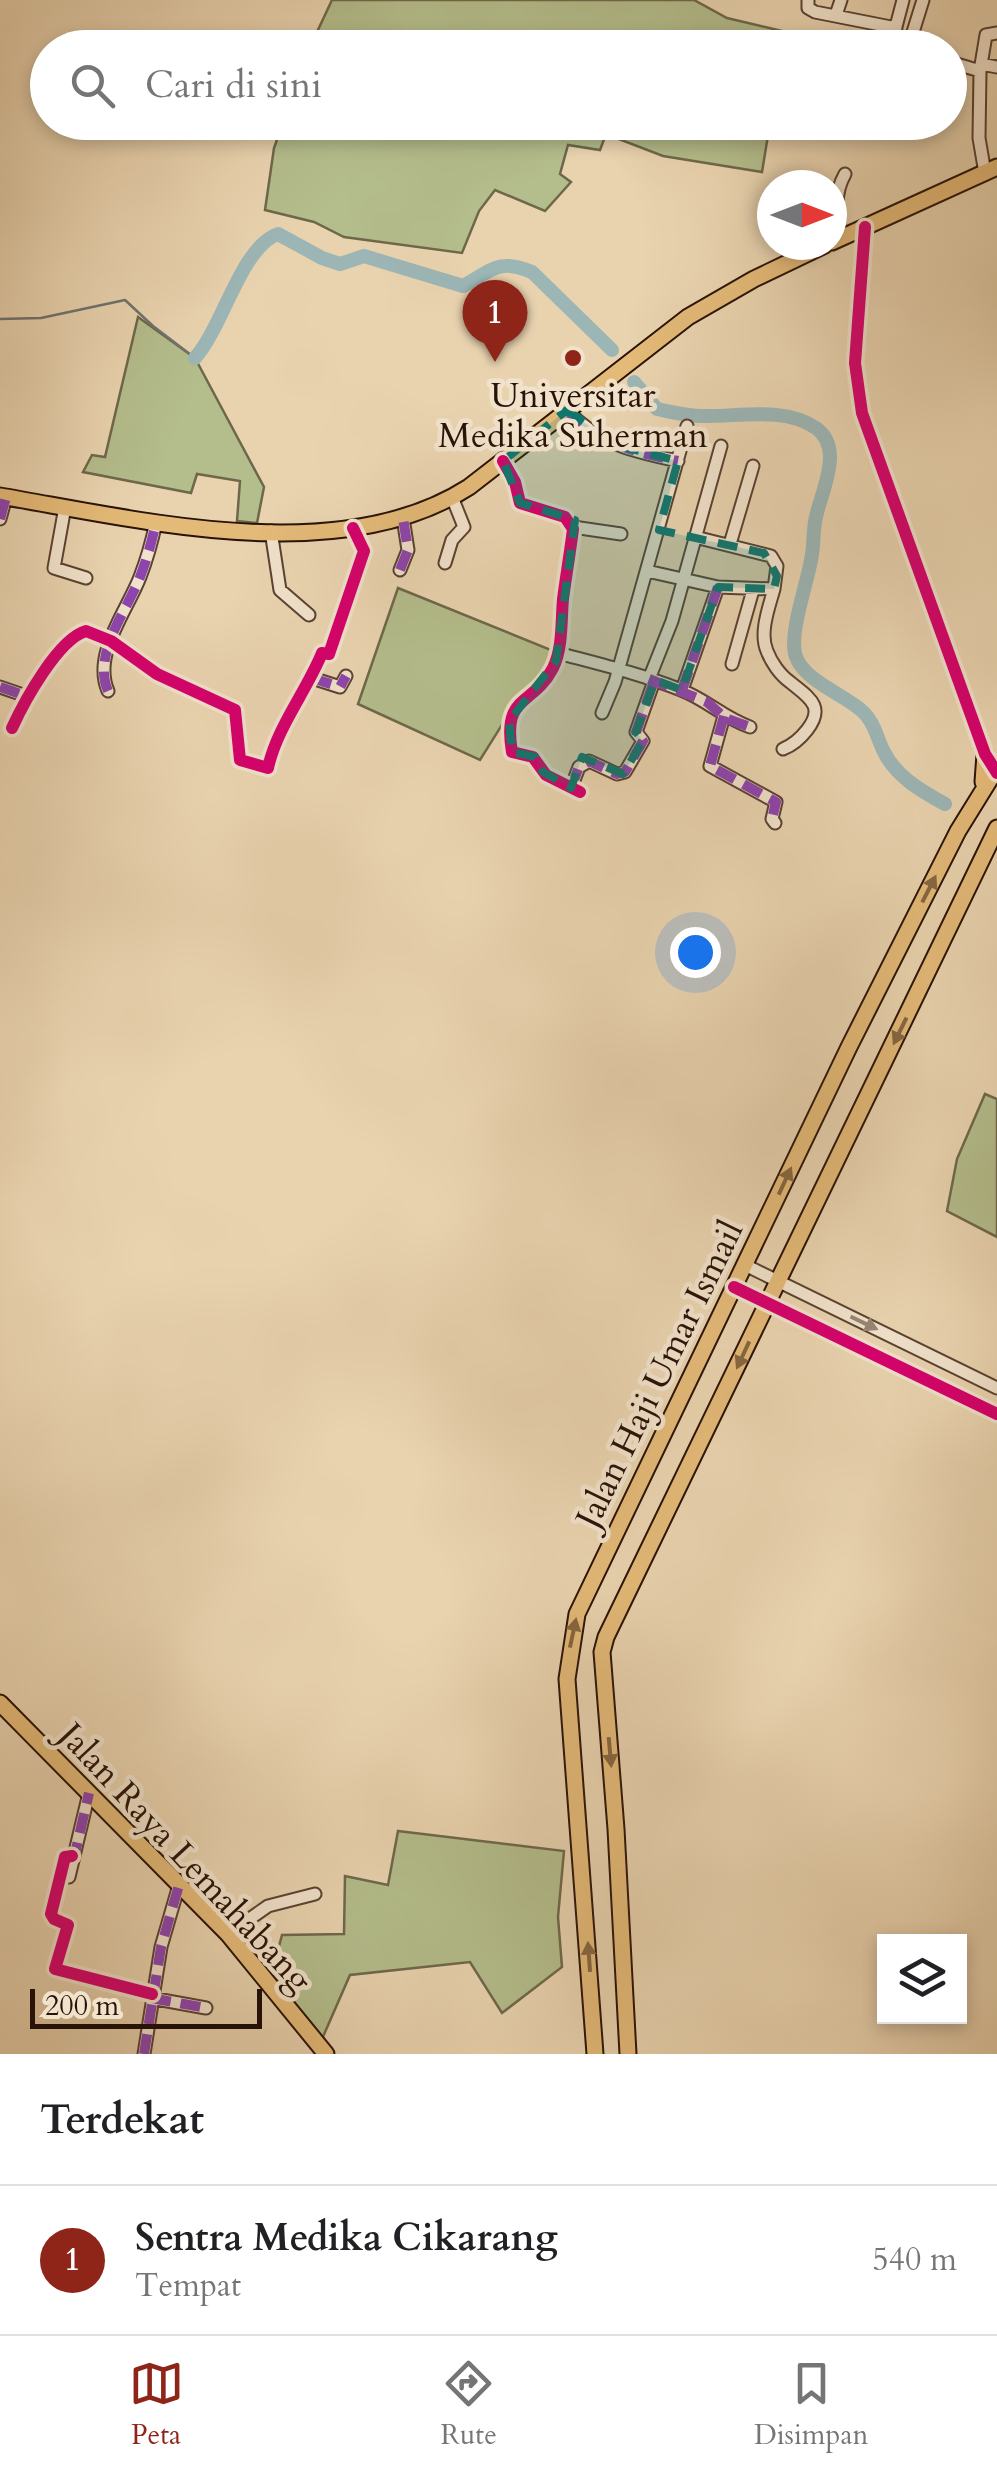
<!DOCTYPE html>
<html lang="id">
<head>
<meta charset="utf-8">
<style>
  :root { --surface:#fff; --page:#f2f2f2; --text:#202124; --muted:#757577; --line:#e0e0e0; --accent:#8f2418 }
  body { margin:0; font-family:Cardo,serif; background:var(--page); color:var(--text) }
  .controls { position:absolute; right:30px; bottom:30px; display:grid; overflow:hidden; border-radius:0px; box-shadow:0 5px 15px #0003 }
  .controls button { width:90px; height:90px; display:grid; place-items:center; padding:0; border:0; border-bottom:2px solid var(--line); background:var(--surface); color:var(--text); font:50px sans-serif }
  .compass { position:absolute; left:757px; top:170px; width:90px; height:90px; border-radius:50%; background:var(--surface); box-shadow:0 5px 15px #0003; rotate:90deg }
  .scale { position:absolute; left:30px; bottom:25px; width:232px; box-sizing:border-box; padding-left:10px; border:5px solid #291207; border-top:0; font-size:28px; line-height:35px; white-space:nowrap; color:#291207; -webkit-text-stroke:8px #f1e2cb; paint-order:stroke }
  .you { position:absolute; left:695px; top:952px; width:35px; height:35px; margin:-25px; border:8px solid #fff; border-radius:50%; background:#1a73e8; box-shadow:0 0 0 15px #1a73e833 }
  .badge { display:grid; place-items:center; width:65px; height:65px; border-radius:50%; background:var(--accent); color:#fff; font-size:32px; font-weight:700 }
  .pin { position:absolute; translate:-50% -82px; filter:drop-shadow(0 2px 5px #0008) }
  .pin::after { content:''; position:absolute; top:52px; width:35px; height:30px; background:inherit; clip-path:polygon(0 0,100% 0,50% 100%) }
  .list { margin:0; padding:0; list-style:none }
  h2 { display:flex; justify-content:space-between; align-items:center; height:130px; margin:0; padding:0 40px; font-size:42px }
  h2 small { font-size:32px; font-weight:400; color:var(--muted) }
  .list li { display:grid; grid-template-columns:65px 1fr auto; gap:30px; align-items:center; box-sizing:border-box; height:150px; padding:0 40px; border-top:2px solid var(--line) }
  .list b { display:block; font-size:38px; white-space:nowrap }
  .list p { margin:0; font-size:32px; white-space:nowrap; color:var(--muted) }
  .list em { font-size:32px; font-style:normal; color:var(--muted) }
  .icon { flex:none; width:55px; height:55px; fill:none; stroke:currentColor; stroke-width:2; stroke-linecap:round; stroke-linejoin:round }
  .map { position:relative; flex:none; width:997px; height:2054px; overflow:hidden }
  .search { position:absolute; background:var(--surface); box-shadow:0 5px 15px #0003; left:30px; right:30px; top:30px; height:110px; display:flex; align-items:center; gap:25px; box-sizing:border-box; padding:0 35px; border-radius:55px; color:var(--muted); font-size:38px }
  .sheet { height:280px; background:var(--surface) }
  nav { display:flex; justify-content:space-around; align-items:center; box-sizing:border-box; height:140px; border-top:2px solid var(--line); background:var(--surface); font-size:28px; color:var(--muted) }
  nav a { display:grid; justify-items:center; gap:5px }
  nav .on { color:var(--accent) }
  .map>svg:first-child { display:block }
</style>
</head>
<body>
<div class="map">
<svg width="997" height="2054" viewBox="0 0 997 2054">
  <rect width="100%" height="100%" fill="#e9d3af"/>
  <filter id="stains"><feTurbulence type="fractalNoise" baseFrequency=".002" numOctaves="4"/><feColorMatrix values="0 0 0 0 .2 0 0 0 0 .09 0 0 0 0 .02 0 0 0 .5 -.17"/></filter>
  <radialGradient id="worn" r=".72"><stop offset=".6" stop-color="#630" stop-opacity="0"/><stop offset="1" stop-color="#630" stop-opacity=".3"/></radialGradient>
  <!-- green -->
  <path fill="#b4bd8c" stroke="#6e684a" stroke-width="2.5" d="M332 0H694L727 18 786 32 782 48 310 47Z
    M283 123V122L770 123 762 172 663 156 606 134 600 150 568 145 560 174 571 182 545 211 495 190 479 211 462 253 344 237 314 222 265 210 274 148Z
    M138 317 195 358 264 487 257 523 237 521 240 481 197 474 191 493 83 472 92 455 105 457Z
    M398 588 551 650V663L515 704 480 760 358 704Z
    M985 1094 997 1099V1237L947 1211 957 1159Z
    M398 1831 564 1851 558 1917 562 1967 502 2013 470 1962 350 1975 322 2039 272 1973 282 1935 344 1934 345 1876 388 1885Z"/>
  <g fill="none" stroke-linecap="round" stroke-linejoin="round">
    <!-- stream -->
    <path stroke="#6e7470" stroke-width="2.5" d="M0 319 41 318 125 300 153 326 195 358"/>
    <!-- river -->
    <path stroke="#9cb6b6" stroke-width="14" d="M195 358C223 327 241 247 278 234L322 258 340 264 364 256 463 286C492 270 499 258 532 272L612 350
      M634 382 657 409C672 412 687 416 703 416 738 417 784 406 816 428 846 449 819 495 815 522 813 534 814 547 811 560 807 584 788 636 796 657 805 681 843 694 861 710 874 721 876 735 883 750 895 776 921 791 945 804"/>
    <!-- minor casing -->
    <g stroke="#594231" stroke-width="15">
      <path id="minor" d="M808 0V8L815 12 896 28
        M903 0 893 38 913 48
        M836 15 841 0
        M909 45 923 0
        M950 62 980 71 979 138 985 173
        M981 64 997 67
        M980 71 986 35 997 33
        M865 227 855 363 862 413 987 757
        M841 238C837 215 833 195 845 174
        M567 410C598 444 635 452 678 461
        M503 461 515 482 520 503 565 517 573 529C570 553 566 576 563 599 561 621 563 648 553 668 533 707 502 693 512 752L533 757 546 775 580 792
        M65 507 54 568 86 578
        M0 519 6 497
        M573 527 621 534
        M271 531 280 590 309 615
        M730 544 753 466
        M445 563 452 540 464 527 452 497
        M400 570 408 550 403 518
        M647 571 718 587 774 589 777 566 771 556 695 537
        M774 589C769 607 759 633 767 651 771 662 780 675 790 682 808 697 826 706 807 730 800 739 793 745 783 749
        M558 653C599 664 641 674 681 690 707 700 724 718 750 727
        M732 664 753 590
        M312 678 340 687 346 676
        M649 679 672 621 721 446
        M0 687 29 697
        M682 690 718 587
        M108 691C92 654 127 611 140 577 147 559 152 541 156 522
        M602 713 615 682 687 426
        M724 716 710 766 776 802 772 819 775 823
        M12 728C24 702 58 639 86 631L111 641 157 674 235 710 240 760 268 768C277 727 306 692 322 653L329 654 364 551 353 528
        M571 788 579 767 589 761 617 774 625 772 643 741 636 732 654 681
        M745 1265 997 1388
        M734 1287 997 1414
        M72 1856 65 1857 51 1914 54 1919 68 1925 55 1969 152 1994
        M69 1877 89 1793
        M228 1934 268 1906 315 1894
        M151 1998 206 2008
        M144 2054 161 1947 179 1885"/>
    </g>
    <!-- major casing -->
    <g stroke="#291207" stroke-width="19">
      <path id="major" d="M832 242 997 167
        M0 496C142 520 340 570 469 487L688 317 754 279 825 245
        M983 782 985 754
        M0 1703 228 1934 326 2054
        M595 2054 567 1679 577 1614 849 1047 958 831 997 768
        M628 2054 616 1829 602 1652 606 1637 997 828"/>
    </g>
    <!-- minor -->
    <use href="#minor" stroke="#f1e2cb" stroke-width="11"/>
    <!-- major -->
    <use href="#major" stroke="#e4ba78" stroke-width="15"/>
    <!-- quiet -->
    <path stroke="#8e44ad" stroke-width="10" stroke-dasharray="20 10" stroke-linecap="butt" d="M567 410C598 444 635 452 678 461
      M0 519 6 497
      M400 570 408 550 403 518
      M312 678 340 687 346 676
      M649 679 707 702 725 718 750 727
      M0 687 29 697
      M682 690 718 587
      M108 691C92 654 127 611 140 577 147 559 152 541 156 522
      M724 716 710 766 776 802 772 819 775 823
      M571 788 579 767 589 761 617 774 625 772 643 741 636 732 654 681
      M73 1862 89 1793
      M151 1998 206 2008
      M144 2054 161 1947 179 1885"/>
    <!-- cycleway casing -->
    <g stroke="#f1e2cb" stroke-width="19">
      <path id="cycleway" d="M865 227 855 363 862 413 985 754 997 773
        M503 461 515 482 520 503 565 517 573 529C570 553 566 576 563 599 561 621 563 648 553 668 533 707 502 693 512 752L533 757 546 775 580 792
        M12 728C24 702 58 639 86 631L111 641 157 674 235 710 240 760 268 768C277 727 306 692 322 653L329 654 364 551 353 528
        M734 1287 997 1414
        M72 1856 65 1857 51 1914 54 1919 68 1925 55 1969 152 1994"/>
    </g>
    <!-- cycleway -->
    <use href="#cycleway" stroke="#d6006c" stroke-width="12"/>
  </g>
  <!-- one-way arrows -->
  <defs><path id="oneway-solid" d="M-6-.8H1V-3.2L6.5 0L1 3.2V.8H-6Z" transform="scale(2.5)"/></defs>
  <g fill="#866640">
    <use href="#oneway-solid" transform="translate(929 889) rotate(-63)"/>
    <use href="#oneway-solid" transform="translate(900 1031) rotate(116)"/>
    <use href="#oneway-solid" transform="translate(785 1181) rotate(-65)"/>
    <use href="#oneway-solid" transform="translate(743 1355) rotate(115)"/>
    <use href="#oneway-solid" transform="translate(573 1633) rotate(-78)"/>
    <use href="#oneway-solid" transform="translate(610 1752) rotate(85)"/>
    <use href="#oneway-solid" transform="translate(589 1957) rotate(-94)"/>
  </g>
  <use fill="#978473" href="#oneway-solid" transform="translate(864 1323) rotate(26)"/>
  <!-- marked area -->
  <path fill="#0f766e" fill-opacity="0.2" stroke="#0f766e" stroke-width="8" stroke-dasharray="20 12" stroke-linejoin="round" d="M567 410 616 445 678 461 659 530 764 553 777 576 774 589 718 587 682 690 655 680 636 732 643 741 623 774 582 757 571 788 543 772 535 757 512 752 509 721 556 661 575 520 520 503 503 461Z"/>
  <!-- markers -->
  <circle fill="#8f2418" stroke="#f1e2cb" stroke-width="4" cx="573" cy="358" r="10"/>
  <g text-anchor="middle" stroke-width="9" stroke-linejoin="round" paint-order="stroke">
    <!-- poi labels -->
    <g font-size="35" fill="#291207" stroke="#f1e2cb">
      <text x="573" y="407">Universitar<tspan x="573" dy="40">Medika Suherman</tspan></text>
    </g>
    <!-- street labels -->
    <g font-size="35" fill="#291207" stroke="#f1e2cb">
      <text transform="translate(659 1374) rotate(-64)" y="12">Jalan Haji Umar Ismail</text>
      <text transform="translate(186 1857) rotate(47)" y="12">Jalan Raya Lemahabang</text>
    </g>
  </g>
  <rect width="100%" height="100%" filter="url(#stains)"/>
  <rect width="100%" height="100%" fill="url(#worn)"/>
</svg>
<div class="controls">
<button><svg class="icon" aria-label="layers" viewBox="0 0 24 24"><path d="M12 4l9 5-9 5-9-5zM3 14l9 5 9-5"/></svg></button>
</div>
<svg class="compass" viewBox="-18 -18 36 36"><path d="M0-13l5 13h-10z" fill="#e53935"/><path d="M0 13l5-13h-10z" fill="#757577"/></svg>
<div class="scale">200 m</div>
<div class="you"></div>
<div class="pin badge" style="left:495px;top:362px">1</div>
<div class="search"><svg class="icon" aria-label="search" viewBox="0 0 24 24"><circle cx="10" cy="10" r="6"/><path d="M15 15l6 6"/></svg>Cari di sini</div>
</div>
<section class="sheet">
<h2>Terdekat<small></small></h2>
<ul class="list">
<li><span class="badge">1</span><div><b>Sentra Medika Cikarang</b><p>Tempat</p></div><em>540 m</em></li>
</ul>
</section>
<nav>
<a class="on"><svg class="icon" aria-label="map" viewBox="0 0 24 24"><path d="M3 6l6-2 6 2 6-2v14l-6 2-6-2-6 2zM9 4v14M15 6v14"/></svg>Peta</a>
<a><svg class="icon" aria-label="directions" viewBox="0 0 24 24"><path d="M12 3l9 9-9 9-9-9zM9 14v-3h6M13 9l2 2-2 2"/></svg>Rute</a>
<a><svg class="icon" aria-label="saved" viewBox="0 0 24 24"><path d="M7 4h10v16l-5-4-5 4z"/></svg>Disimpan</a>
</nav>
</body>
</html>
